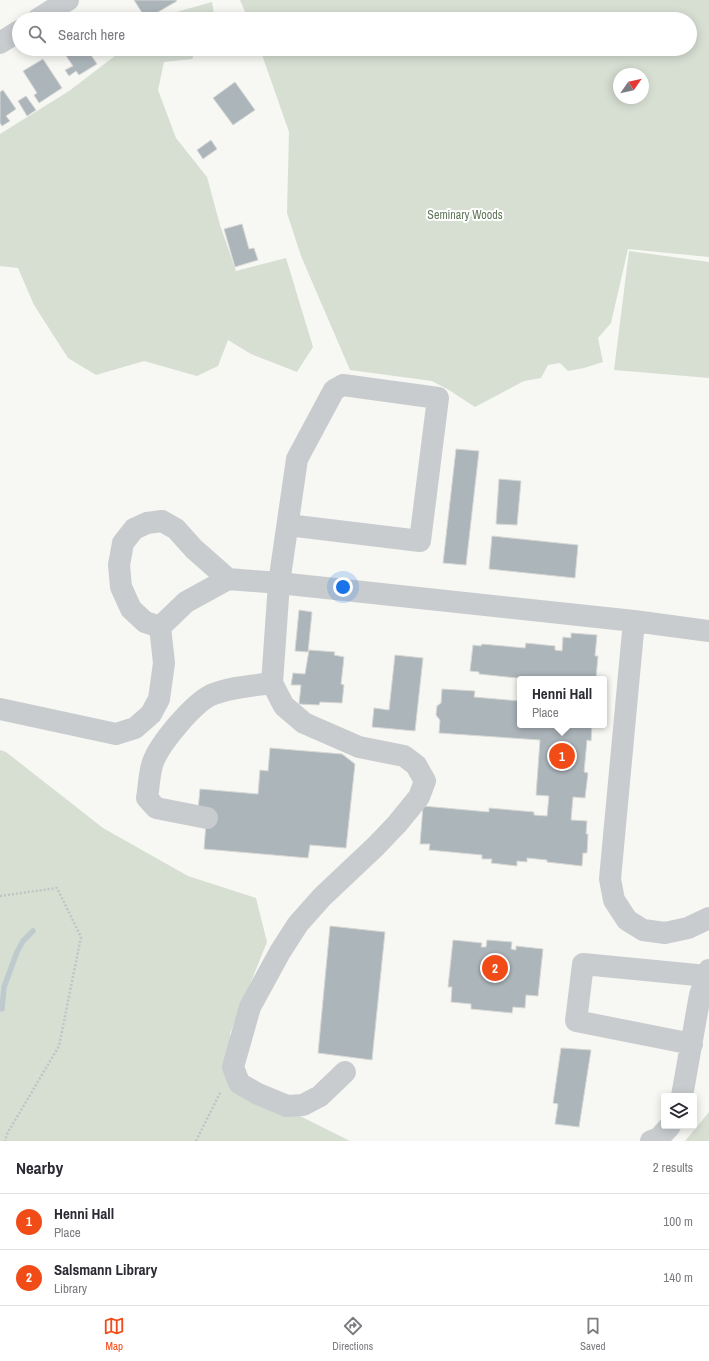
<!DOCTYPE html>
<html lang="en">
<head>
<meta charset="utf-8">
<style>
  :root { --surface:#fff; --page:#f7f7f7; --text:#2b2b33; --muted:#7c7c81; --line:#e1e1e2; --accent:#f14c18 }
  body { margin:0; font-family:"Archivo Narrow",sans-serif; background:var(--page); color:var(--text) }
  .controls { position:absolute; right:12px; bottom:12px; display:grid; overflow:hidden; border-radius:4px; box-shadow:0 2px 10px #0003 }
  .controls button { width:36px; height:36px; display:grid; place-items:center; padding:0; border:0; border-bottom:1px solid var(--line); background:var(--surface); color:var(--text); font:20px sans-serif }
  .compass { position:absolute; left:613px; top:68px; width:36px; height:36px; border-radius:50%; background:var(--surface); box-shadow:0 2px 10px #0003; rotate:56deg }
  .you { position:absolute; left:343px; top:587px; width:14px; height:14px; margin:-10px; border:3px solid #fff; border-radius:50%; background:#1a73e8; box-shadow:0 0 0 6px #1a73e833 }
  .badge { display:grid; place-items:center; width:26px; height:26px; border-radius:50%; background:var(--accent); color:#fff; font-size:13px; font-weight:700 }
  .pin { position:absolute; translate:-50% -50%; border:2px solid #fff; box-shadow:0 1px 4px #0006 }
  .popup { position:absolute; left:517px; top:676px; width:90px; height:52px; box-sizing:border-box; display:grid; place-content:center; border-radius:4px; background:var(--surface); filter:drop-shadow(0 1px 3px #0005); font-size:13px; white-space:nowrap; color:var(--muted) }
  .popup b { font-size:15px; color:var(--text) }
  .popup::after { content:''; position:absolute; left:50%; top:100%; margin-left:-8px; border:8px solid transparent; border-top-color:var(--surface) }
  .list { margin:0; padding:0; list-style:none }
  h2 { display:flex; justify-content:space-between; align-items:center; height:52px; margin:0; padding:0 16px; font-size:17px }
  h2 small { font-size:13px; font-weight:400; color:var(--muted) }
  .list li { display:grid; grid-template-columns:26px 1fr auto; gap:12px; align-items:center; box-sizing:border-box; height:56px; padding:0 16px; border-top:1px solid var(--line) }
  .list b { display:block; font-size:15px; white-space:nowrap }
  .list p { margin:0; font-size:13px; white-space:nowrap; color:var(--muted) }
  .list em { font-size:13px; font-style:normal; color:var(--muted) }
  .icon { flex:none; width:22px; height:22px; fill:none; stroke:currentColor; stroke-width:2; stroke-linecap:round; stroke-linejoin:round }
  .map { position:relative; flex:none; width:709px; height:1141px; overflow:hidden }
  .search { position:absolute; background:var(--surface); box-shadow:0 2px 10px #0003; left:12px; right:12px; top:12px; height:44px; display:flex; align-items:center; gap:10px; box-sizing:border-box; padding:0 14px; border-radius:22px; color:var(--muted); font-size:15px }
  .sheet { height:164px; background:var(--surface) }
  nav { display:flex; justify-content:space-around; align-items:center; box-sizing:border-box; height:56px; border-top:1px solid var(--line); background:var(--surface); font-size:11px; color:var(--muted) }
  nav a { display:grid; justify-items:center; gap:2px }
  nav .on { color:var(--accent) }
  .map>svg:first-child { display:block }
</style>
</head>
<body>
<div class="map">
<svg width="709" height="1141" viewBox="0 0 709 1141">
  <rect width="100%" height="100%" fill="#f7f7f3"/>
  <!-- green -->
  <path fill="#d7dfd3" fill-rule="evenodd" d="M240 0H709V257L628 249 611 323 598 338 603 362 584 368 568 371 560 363 548 365 541 378 524 381 475 407 449 390 432 381 350 370 301 256 287 213 289 132 260 49H690V19H248ZM619 74H643V98H619Z
    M212 2 215 19H164L173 13Z
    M124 49H196L192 59 164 62 158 90 176 138 207 177 220 225 236 271 286 258 313 347 297 372 251 354 228 340 218 366 197 376 144 361 96 375 68 358 34 305 18 268 0 266V134L69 91Z
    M629 251 709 262V378L614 370Z
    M0 750 6 752 103 828 188 876 256 898 267 942 230 1034 256 1094 350 1141H0Z
    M709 1112V1141H685Z"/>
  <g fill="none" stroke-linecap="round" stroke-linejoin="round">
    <!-- stream -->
    <path stroke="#bfcacf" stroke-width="5.5" d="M0 1008 2 1009 4 987 17 952 23 941 33 931"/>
  </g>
  <!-- building -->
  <path fill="#acb5ba" stroke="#d8d8d5" d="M134 0H176L177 1 146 19Z
    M63 49H99L91 55 97 64 79 75 76 71 69 76 65 70 73 66 62 50Z
    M43 59 62 88 39 103 34 95 37 93 23 71Z
    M235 82 255 110 233 125 213 98Z
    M3 90 16 109 6 116 10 121 2 126 0 123V92Z
    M26 96 36 110 27 116 18 101Z
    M211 140 217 149 203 159 197 150Z
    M242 224 249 249 254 248 258 260 235 267 224 229Z
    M456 449 479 451 466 565 443 563Z
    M499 479 521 481 517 525 496 524Z
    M492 536 578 545 575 578 489 569Z
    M299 610 312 612 308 652 295 651Z
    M571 633 597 635 595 656H598L596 678 526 679 479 674V672L470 671 473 645 481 646 482 644 525 648 526 643 555 646V650L562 651 563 637 571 638Z
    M309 650 335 652 334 655 344 657 341 684 344 685 342 703 320 702 319 705 299 704 301 685H291L293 673 305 674Z
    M395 655 423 658 415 731 372 727 374 708 389 710Z
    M442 689 475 691 474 697 520 701V725H592L591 741 587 740 584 772 588 773 585 798 573 797 571 820 587 821 586 834H588L587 853H583L582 866 547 862V860L527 858V862L517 861V866L491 863 492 859H482V855L429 850 430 844H420L423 806 489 812V808L534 812V815L547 816 549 796 536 795 540 740 439 733 440 720 436 715 437 706 441 703Z
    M270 748 342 754 355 764 346 848 310 845 308 858 204 849 207 811 198 810 200 789 258 794 260 770 268 771Z
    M330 926 385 932 372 1060 318 1053Z
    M453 940 482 943 481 947H486L487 940 512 942 511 949 516 950V946L543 949 538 996 526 995 525 1008 513 1007 512 1013 471 1009V1004L451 1002 452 987H448Z
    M561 1048 591 1050 579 1127 555 1124 558 1104 553 1103Z"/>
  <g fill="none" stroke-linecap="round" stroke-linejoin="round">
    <!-- path -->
    <path stroke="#c2c3c5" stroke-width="2.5" stroke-dasharray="2 2" stroke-linecap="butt" d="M0 896 57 888 81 937 59 1046 7 1134 5 1141
      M196 1141 221 1091"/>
    <!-- minor -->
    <path stroke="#c9cccf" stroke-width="22" d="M38 19 68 0
      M0 43 19 31
      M634 621 610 879 614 900 627 920 643 930 665 933 688 928 709 918
      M160 627 145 622 131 609 121 587 119 565 123 543 134 529 147 523 162 521 176 529 194 549 228 579 279 583 634 621 709 631
      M272 683 284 706 304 723 359 747 404 756 416 765 425 781 419 797 397 824 376 846 322 897 298 924 280 952 250 1007 233 1067 239 1083 258 1094 287 1106 303 1105 320 1096 345 1072
      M0 709 116 734 135 728 151 714 159 699 164 663 160 627 186 602 228 579
      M207 818 156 808 147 798C149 787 149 773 153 762 160 743 193 704 211 695 230 687 252 686 272 683L279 583 297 459 334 390 343 385 438 398 420 541 288 525
      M692 1044 576 1021 583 964 707 976
      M682 1096 700 995 709 970
      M651 1141 659 1138 670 1126"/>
  </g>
  <g text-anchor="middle" stroke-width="4" stroke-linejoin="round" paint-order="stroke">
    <!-- park labels -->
    <g font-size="12" fill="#63785e" stroke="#fff">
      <text x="465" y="219">Seminary Woods</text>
    </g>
  </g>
</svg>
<div class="controls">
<button><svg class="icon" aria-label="layers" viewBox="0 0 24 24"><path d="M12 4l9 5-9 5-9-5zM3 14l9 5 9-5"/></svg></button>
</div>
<svg class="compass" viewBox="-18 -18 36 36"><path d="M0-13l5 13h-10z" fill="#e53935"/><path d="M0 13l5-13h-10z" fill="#7c7c81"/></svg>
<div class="you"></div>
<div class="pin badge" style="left:562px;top:756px">1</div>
<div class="popup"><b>Henni Hall</b>Place</div>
<div class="pin badge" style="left:495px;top:968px">2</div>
<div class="search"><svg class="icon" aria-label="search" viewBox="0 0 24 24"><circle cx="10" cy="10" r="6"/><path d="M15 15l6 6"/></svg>Search here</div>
</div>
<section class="sheet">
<h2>Nearby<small>2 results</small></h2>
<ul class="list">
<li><span class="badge">1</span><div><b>Henni Hall</b><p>Place</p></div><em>100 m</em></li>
<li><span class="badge">2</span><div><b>Salsmann Library</b><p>Library</p></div><em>140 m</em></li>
</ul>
</section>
<nav>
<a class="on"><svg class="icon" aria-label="map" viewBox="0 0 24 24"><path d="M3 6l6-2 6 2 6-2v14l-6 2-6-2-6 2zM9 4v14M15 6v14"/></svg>Map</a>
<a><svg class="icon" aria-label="directions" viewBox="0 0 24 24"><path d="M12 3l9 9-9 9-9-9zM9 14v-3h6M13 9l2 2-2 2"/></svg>Directions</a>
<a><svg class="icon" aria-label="saved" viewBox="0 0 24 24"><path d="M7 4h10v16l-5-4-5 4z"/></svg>Saved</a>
</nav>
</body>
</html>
